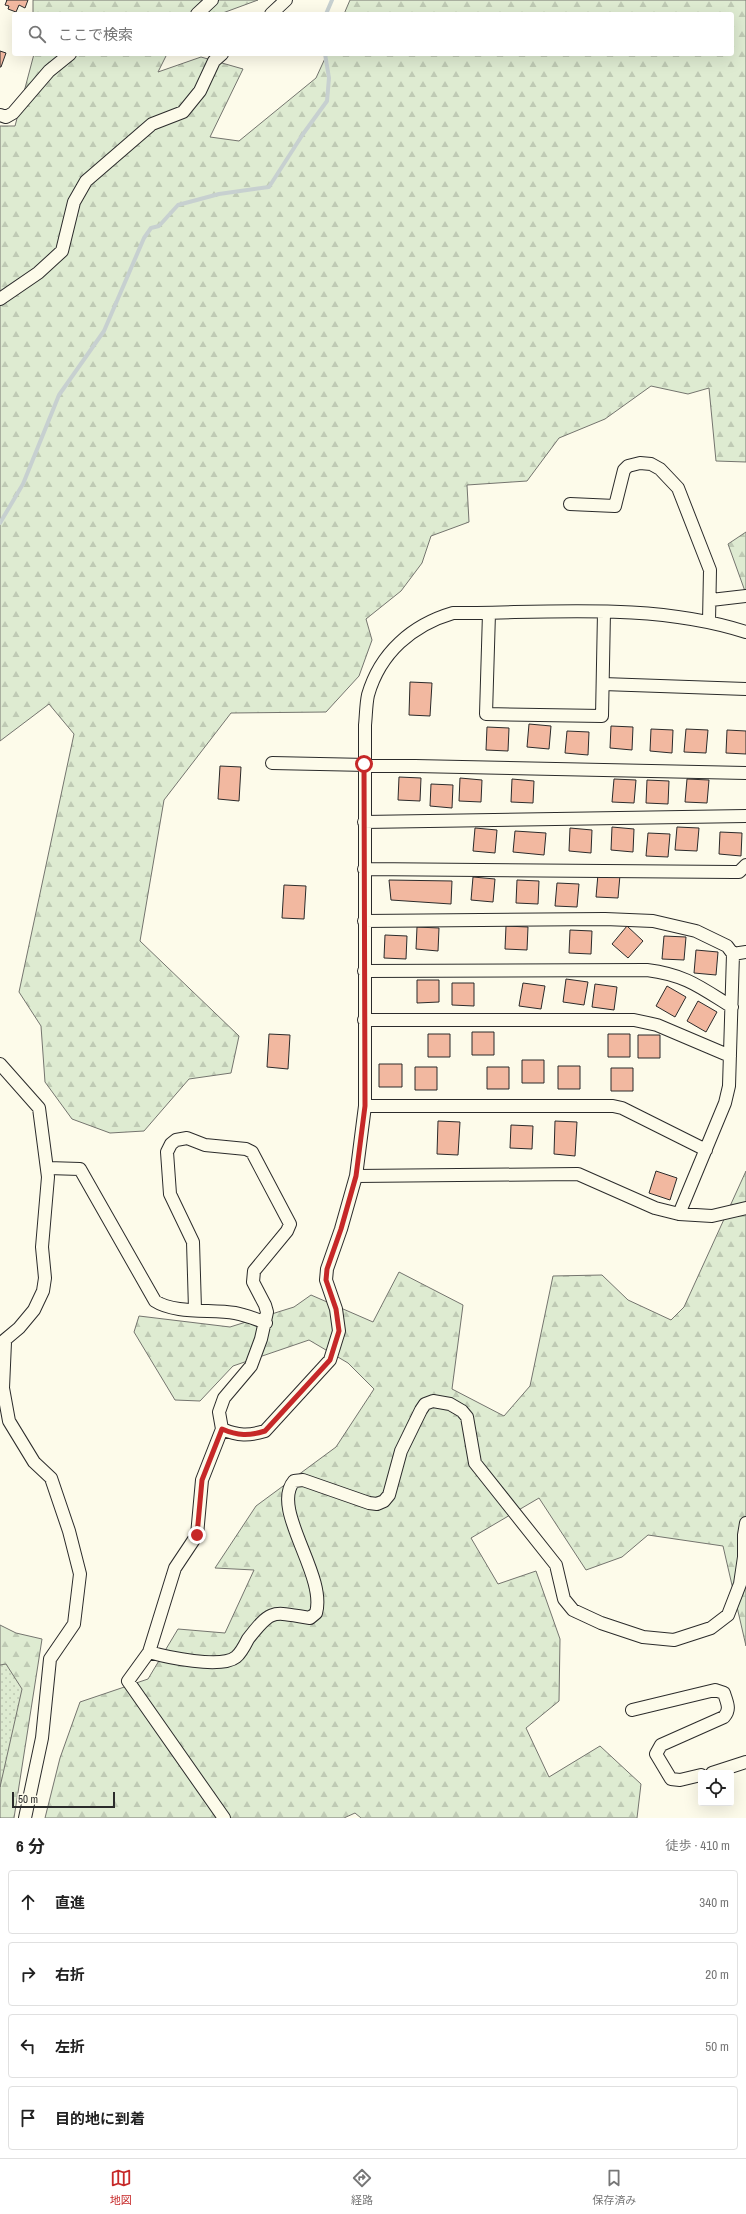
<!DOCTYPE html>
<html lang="ja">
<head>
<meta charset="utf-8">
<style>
  :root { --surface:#fff; --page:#f6f6f6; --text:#222; --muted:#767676; --line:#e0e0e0; --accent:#c62828 }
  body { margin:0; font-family:"Archivo Narrow","Noto Sans JP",sans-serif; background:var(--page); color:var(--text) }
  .controls { position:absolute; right:12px; bottom:12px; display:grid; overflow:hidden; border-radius:4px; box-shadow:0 4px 16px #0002 }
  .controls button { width:36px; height:36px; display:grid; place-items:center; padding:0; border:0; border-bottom:1px solid var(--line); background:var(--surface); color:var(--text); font:20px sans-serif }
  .scale { position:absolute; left:12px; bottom:10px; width:103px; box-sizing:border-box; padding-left:4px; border:2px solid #2b2b2b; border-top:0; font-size:11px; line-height:14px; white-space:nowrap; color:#2b2b2b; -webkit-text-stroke:3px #fdfbea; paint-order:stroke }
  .stop { position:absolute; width:12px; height:12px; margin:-9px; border:3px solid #c62828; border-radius:50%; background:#fff }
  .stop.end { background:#c62828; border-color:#fff; box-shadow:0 1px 4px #0008 }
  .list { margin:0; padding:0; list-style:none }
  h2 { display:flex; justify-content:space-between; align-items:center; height:52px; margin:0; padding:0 16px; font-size:17px }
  h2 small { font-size:13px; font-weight:400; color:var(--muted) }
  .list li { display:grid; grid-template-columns:26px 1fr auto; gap:12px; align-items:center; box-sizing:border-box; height:64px; margin:0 8px 8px; padding:0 8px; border:1px solid var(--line); border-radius:4px }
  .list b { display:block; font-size:15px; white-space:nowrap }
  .list em { font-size:13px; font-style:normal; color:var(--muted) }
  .icon { flex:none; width:22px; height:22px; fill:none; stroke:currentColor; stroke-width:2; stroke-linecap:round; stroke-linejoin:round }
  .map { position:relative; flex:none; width:746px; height:1818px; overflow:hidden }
  .search { position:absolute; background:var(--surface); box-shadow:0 4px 16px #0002; left:12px; right:12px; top:12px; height:44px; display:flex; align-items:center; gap:10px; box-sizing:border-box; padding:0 14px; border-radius:4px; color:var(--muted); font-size:15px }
  .sheet { height:340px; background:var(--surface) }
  nav { display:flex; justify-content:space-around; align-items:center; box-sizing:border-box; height:56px; border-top:1px solid var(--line); background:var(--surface); font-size:11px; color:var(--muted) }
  nav a { display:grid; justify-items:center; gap:2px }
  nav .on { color:var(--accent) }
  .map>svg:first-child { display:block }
</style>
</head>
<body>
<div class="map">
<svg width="746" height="1818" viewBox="0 0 746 1818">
  <defs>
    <pattern id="forest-firs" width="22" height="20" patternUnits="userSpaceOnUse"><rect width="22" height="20" fill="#deebd1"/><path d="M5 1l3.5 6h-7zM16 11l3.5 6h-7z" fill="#bfcab4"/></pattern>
    <pattern id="park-dots" width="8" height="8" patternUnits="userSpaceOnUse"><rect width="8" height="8" fill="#deebd1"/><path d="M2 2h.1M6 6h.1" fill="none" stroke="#bfcab4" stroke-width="1.8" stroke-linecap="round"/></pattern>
  </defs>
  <rect width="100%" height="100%" fill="#fdfbea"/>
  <!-- forest -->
  <path fill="url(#forest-firs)" stroke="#74746e" d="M33 0H258L220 14H33Z
    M350 0H746V462L716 461 709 388 688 394 651 386 605 419 559 438 527 481 467 485 469 522 431 536 422 563 401 591 366 619 372 640 359 676 326 712 231 713 164 800 140 941 239 1036 231 1073 189 1079 144 1131 110 1133 72 1119 45 1082 41 1026 19 992 74 734 49 704 0 741V126H15L34 54H167L158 72 201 57 243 69 210 137 239 141 316 78 327 54H732V14H344Z
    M746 532V594L728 544Z
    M746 1171V1646L723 1546 648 1535 622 1557 586 1570 539 1498 471 1538 498 1584 536 1571 560 1639 559 1701 526 1728 549 1777 600 1746 641 1784 637 1818H361L355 1813 344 1818H45L60 1758 80 1702 148 1679 178 1629 225 1633 254 1570 215 1568 256 1506 336 1447 374 1389 348 1363 309 1340 233 1366 200 1401 175 1400 134 1332 139 1316 230 1327 294 1307 311 1295 373 1322 399 1272 463 1305 452 1389 504 1416 530 1386 553 1276 602 1275 628 1300 671 1320 684 1307Z
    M0 1625 16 1633 42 1639 14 1818H0Z"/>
  <!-- park -->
  <path fill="url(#park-dots)" stroke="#74746e" d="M6 1664 22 1689 0 1787V1665Z"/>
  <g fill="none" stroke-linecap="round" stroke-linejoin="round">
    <!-- stream -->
    <path stroke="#c7d0d0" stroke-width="4" d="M326 14 332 0
      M0 523 23 484 59 395 104 331 144 238 151 228 159 226 178 205 219 194 269 187 303 134 327 101 329 78 325 54"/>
  </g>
  <!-- building -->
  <path fill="#f2b8a0" stroke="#2b2b2b" d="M7 0H6H28L25 8 19 5 16 12 8 9 9 6 5 5Z
    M0 51 6 53 1 67H0Z
    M410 682 432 683 430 716 409 715Z
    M529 724 551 726 549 749 527 747Z
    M611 726 633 727 632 750 610 748Z
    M487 727 509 728 508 751 486 750Z
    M651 729 673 730 672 753 650 751Z
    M686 729 708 730 706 753 684 752Z
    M727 730 746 731V754L726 753Z
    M567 731 589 732 588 755 565 753Z
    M220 766 241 767 239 801 218 799Z
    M399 777 421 778 420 801 398 800Z
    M460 778 482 780 481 802 459 801Z
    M512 779 534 781 533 803 511 802Z
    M614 779 636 780 634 803 612 802Z
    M687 779 709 780 707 803 685 802Z
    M647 780 669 781 668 804 646 803Z
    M431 784 453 785 452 808 430 806Z
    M612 827 634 829 633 852 611 850Z
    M677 827 699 828 697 851 675 850Z
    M475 828 497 830 495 853 473 851Z
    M570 828 592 830 591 853 569 851Z
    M515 831 546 833 544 855 513 852Z
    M720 832 742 833 741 856 719 854Z
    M648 833 670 834 668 857 646 856Z
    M598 874 620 875 618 898 596 897Z
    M473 877 495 879 493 902 471 900Z
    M389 880 452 881 451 904 391 900Z
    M517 880 539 881 538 904 516 903Z
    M557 883 579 884 577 907 555 906Z
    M284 885 306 886 304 919 282 918Z
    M506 926 528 927 527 950 505 949Z
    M627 926 643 941 628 958 612 944Z
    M417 927 439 928 438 951 416 949Z
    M570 930 592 931 591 954 569 953Z
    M385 935 407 936 406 959 384 958Z
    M664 936 686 937 684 960 662 959Z
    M696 950 718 952 716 975 694 973Z
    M566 979 588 982 584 1005 563 1002Z
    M417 980H439V1002L417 1003Z
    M452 983H474V1006L452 1005Z
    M523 983 545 986 541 1009 519 1006Z
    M595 984 617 987 614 1010 592 1007Z
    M667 986 686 997 675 1017 656 1006Z
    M698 1001 717 1012 706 1032 687 1021Z
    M472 1032H494V1055H472Z
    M269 1034 290 1035 288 1069 267 1067Z
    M428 1034H450V1057H428Z
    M608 1034H630V1057H608Z
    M638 1035H660V1058H638Z
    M522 1060H544V1083H522Z
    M379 1064H402V1087H379Z
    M558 1066H580V1089H558Z
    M415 1067H437V1090H415Z
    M487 1067H509V1089H487Z
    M611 1068H633V1091H611Z
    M438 1121 460 1122 458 1155 437 1154Z
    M555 1121 577 1122 575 1156 554 1154Z
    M511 1125 533 1126 532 1149 510 1148Z
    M656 1171 677 1178 670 1200 649 1193Z"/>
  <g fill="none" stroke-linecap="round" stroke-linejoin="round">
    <!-- street casing -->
    <g stroke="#2b2b2b" stroke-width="14">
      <path id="street" d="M197 14 212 0
        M271 14 286 0
        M0 115 6 117 13 113 49 71 70 54
        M0 299 38 273 62 251 74 202 86 181 152 124 183 112 200 91 214 61 222 54
        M570 504 615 506 624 470 628 466 640 463 651 464 660 469 678 488 710 570 709 621
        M711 600 746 596
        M489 613 486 714 602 716 604 612
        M603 684 746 689
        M272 763 746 773
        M364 822 746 816
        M364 869 734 872H739L746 865
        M364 921 605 919 653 921 696 931 727 946 733 954
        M364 971 647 970C686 975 700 987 732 1007
        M364 1020H634L657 1025 730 1056
        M0 1064 39 1108 48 1177 42 1247 45 1278 43 1291 34 1310 19 1328 0 1344
        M365 1106H613L622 1108 706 1150
        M48 1168 80 1169 155 1301C175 1314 211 1309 235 1313 246 1315 256 1319 266 1323
        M356 1176 578 1174 655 1208 679 1214 712 1216 746 1208
        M679 1214 725 1103 729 1086 733 954 746 952
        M195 1309 193 1242 170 1194 167 1152 171 1144 176 1140 187 1138 205 1145 246 1149 252 1152 290 1224 287 1231 254 1271 253 1282 265 1305 267 1312 261 1339 251 1366 224 1398 219 1412 222 1429 202 1480 197 1535 175 1568 149 1652 128 1681 224 1818
        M5 1342 3 1388 9 1421 34 1462 51 1478 69 1531 80 1574 74 1624 50 1659 42 1738 25 1818
        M222 1429C238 1436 249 1436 265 1431L330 1360 339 1331 336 1309 326 1280 327 1269 341 1229 356 1176 365 1106V725C366 716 366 704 368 695 380 653 412 625 453 613 549 613 653 602 746 632
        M149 1652C166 1657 221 1669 236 1657 241 1653 245 1645 248 1639 272 1608 272 1612 310 1618L316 1613C327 1575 270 1509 294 1481L303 1480 369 1503 377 1504 384 1501 389 1495 401 1451 421 1410 425 1404 433 1401 450 1404 462 1411 467 1417 475 1463 556 1565 564 1599 573 1610 601 1623 643 1637 674 1640 711 1628 728 1615 740 1584 744 1557V1535L746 1523
        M632 1710 715 1690 724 1693C727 1703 731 1709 724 1717L661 1745 656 1754 671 1779 680 1780 701 1775
        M712 1773 746 1762"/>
    </g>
    <!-- street -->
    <use href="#street" stroke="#fdfbea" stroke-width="12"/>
  </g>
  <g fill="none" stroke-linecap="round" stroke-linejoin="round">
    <!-- route -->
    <path stroke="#c62828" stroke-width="5" d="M197 1535 202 1480 222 1429C238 1436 249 1436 265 1431L330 1360 339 1331 336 1309 326 1280 327 1269 341 1229 356 1176 365 1106 364 764"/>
  </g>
</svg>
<div class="controls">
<button><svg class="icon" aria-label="locate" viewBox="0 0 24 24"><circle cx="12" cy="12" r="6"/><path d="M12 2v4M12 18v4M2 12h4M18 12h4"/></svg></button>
</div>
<div class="scale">50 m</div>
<div class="stop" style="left:364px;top:764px"></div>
<div class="stop end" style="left:197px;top:1535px"></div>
<div class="search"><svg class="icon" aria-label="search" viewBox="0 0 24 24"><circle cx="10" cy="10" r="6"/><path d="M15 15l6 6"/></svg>ここで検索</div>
</div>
<section class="sheet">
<h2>6 分<small>徒歩 · 410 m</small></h2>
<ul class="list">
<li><svg class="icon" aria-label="ahead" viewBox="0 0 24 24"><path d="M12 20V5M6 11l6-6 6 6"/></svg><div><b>直進</b></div><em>340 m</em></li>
<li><svg class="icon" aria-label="right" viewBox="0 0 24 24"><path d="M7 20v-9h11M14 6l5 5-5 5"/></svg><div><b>右折</b></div><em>20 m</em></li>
<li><svg class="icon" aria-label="left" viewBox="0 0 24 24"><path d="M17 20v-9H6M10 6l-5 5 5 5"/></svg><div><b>左折</b></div><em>50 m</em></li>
<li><svg class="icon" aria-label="arrive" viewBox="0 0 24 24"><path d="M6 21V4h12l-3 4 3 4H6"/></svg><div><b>目的地に到着</b></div></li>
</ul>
</section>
<nav>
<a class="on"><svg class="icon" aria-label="map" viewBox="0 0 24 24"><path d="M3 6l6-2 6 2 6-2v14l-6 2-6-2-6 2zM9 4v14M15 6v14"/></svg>地図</a>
<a><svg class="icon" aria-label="directions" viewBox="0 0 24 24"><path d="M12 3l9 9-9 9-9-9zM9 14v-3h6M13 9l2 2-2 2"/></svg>経路</a>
<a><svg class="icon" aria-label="saved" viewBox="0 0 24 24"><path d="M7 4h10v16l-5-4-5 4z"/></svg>保存済み</a>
</nav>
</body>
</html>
